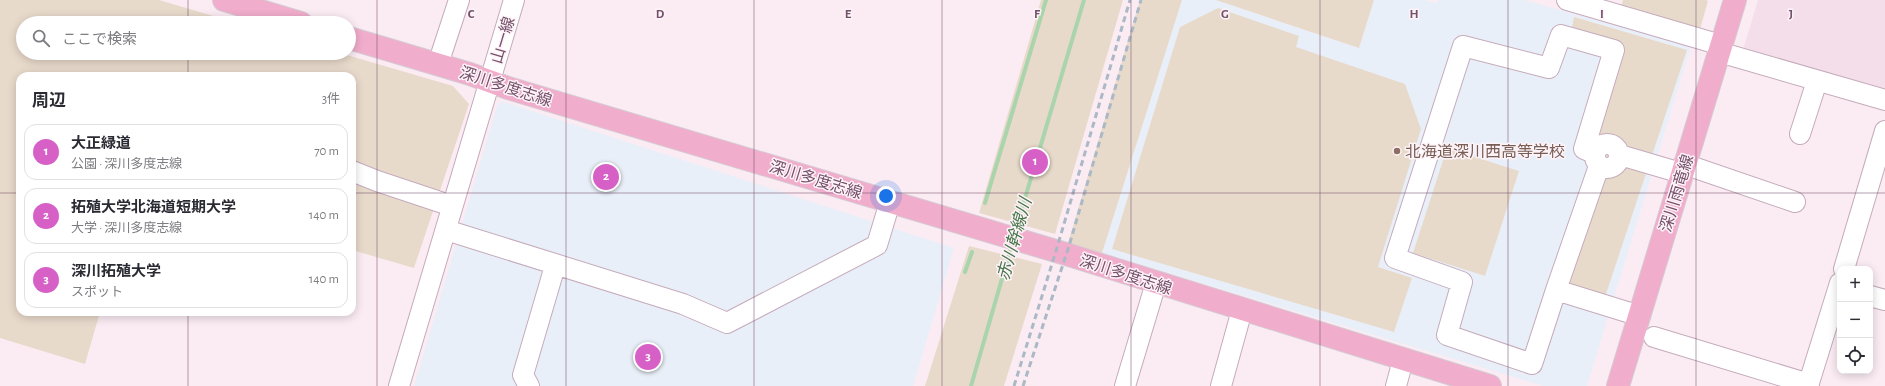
<!DOCTYPE html>
<html lang="ja">
<head>
<meta charset="utf-8">
<style>
  :root { --surface:#fff; --page:#f7f7f7; --text:#2b2b33; --muted:#7c7c81; --line:#e1e1e2; --accent:#d660c6 }
  body { margin:0; font-family:"Alegreya Sans","Noto Sans JP",sans-serif; background:var(--page); color:var(--text) }
  .controls { position:absolute; right:12px; bottom:12px; display:grid; overflow:hidden; border-radius:8px; box-shadow:0 2px 10px #0003 }
  .controls button { width:36px; height:36px; display:grid; place-items:center; padding:0; border:0; border-bottom:1px solid var(--line); background:var(--surface); color:var(--text); font:20px sans-serif }
  .you { position:absolute; left:886px; top:196px; width:14px; height:14px; margin:-10px; border:3px solid #fff; border-radius:50%; background:#1a73e8; box-shadow:0 0 0 6px #1a73e833 }
  .badge { display:grid; place-items:center; width:26px; height:26px; border-radius:50%; background:var(--accent); color:#fff; font-size:13px; font-weight:700 }
  .pin { position:absolute; translate:-50% -50%; border:2px solid #fff; box-shadow:0 1px 4px #0006 }
  .list { margin:0; padding:0; list-style:none }
  h2 { display:flex; justify-content:space-between; align-items:center; height:52px; margin:0; padding:0 16px; font-size:17px }
  h2 small { font-size:13px; font-weight:400; color:var(--muted) }
  .list li { display:grid; grid-template-columns:26px 1fr auto; gap:12px; align-items:center; box-sizing:border-box; height:56px; margin:0 8px 8px; padding:0 8px; border:1px solid var(--line); border-radius:12px }
  .list b { display:block; font-size:15px; white-space:nowrap }
  .list p { margin:0; font-size:13px; white-space:nowrap; color:var(--muted) }
  .list em { font-size:13px; font-style:normal; color:var(--muted) }
  .icon { flex:none; width:22px; height:22px; fill:none; stroke:currentColor; stroke-width:2; stroke-linecap:round; stroke-linejoin:round }
  .map { position:relative; flex:none; width:1885px; height:386px; overflow:hidden }
  .search { position:absolute; background:var(--surface); box-shadow:0 2px 10px #0003; left:16px; top:16px; width:340px; height:44px; display:flex; align-items:center; gap:10px; box-sizing:border-box; padding:0 14px; border-radius:22px; color:var(--muted); font-size:15px }
  .panel { position:absolute; background:var(--surface); box-shadow:0 2px 10px #0003; left:16px; top:72px; width:340px; height:244px; border-radius:12px }
  .map>svg:first-child { display:block }
</style>
</head>
<body>
<div class="map">
<svg width="1885" height="386" viewBox="0 0 1885 386">
  <rect width="100%" height="100%" fill="#fbecf3"/>
  <!-- residential -->
  <path fill="#f4deea" d="M1758 0H1885V94L1743 50Z"/>
  <!-- education -->
  <path fill="#e9eff8" d="M1182 0H1216L1359 48 1374 0H1425L1437 3 1438 0H1524L1691 46 1587 386H1543L1102 253Z
    M501 101 954 248 913 386H414L497 106Z"/>
  <!-- green -->
  <path fill="#e8dacb" d="M0 0H159L237 23H23V53H340L453 86 469 104 414 268 352 250V76H20V312H100L85 364 0 338Z
    M1041 0H1123L1055 234 979 213Z
    M1140 0H1182L1102 253 1068 243Z
    M1216 0H1374L1359 48Z
    M1623 0H1706L1708 1 1698 36 1620 9Z
    M1218 8 1299 36 1296 47 1405 84 1421 129 1378 267 1412 278 1394 332 1112 249 1180 27Z
    M1574 17 1687 50 1605 297 1563 284 1612 137 1593 133 1621 46 1571 32Z
    M1447 148 1519 171 1485 276 1413 253Z
    M969 246 1042 264 1004 386H925Z"/>
  <g fill="none" stroke-linecap="round" stroke-linejoin="round">
    <!-- stream -->
    <path stroke="#a9d4ac" stroke-width="4" d="M985 203 1046 0
      M1015 232 1084 0
      M965 272 972 252
      M971 386 1012 244"/>
    <!-- minor casing -->
    <g stroke="#c5abbc" stroke-width="22">
      <path id="minor" d="M1567 0 1721 45
        M1719 52 1885 100
        M438 64 459 0
        M1800 134 1817 81
        M1595 156a12 12 0 1 1 24 0a12 12 0 1 1-24 0Z
        M1620 155 1681 173
        M1684 164 1795 202
        M1599 166 1556 290 1640 316
        M352 171 377 181 452 206
        M446 230 683 304 727 323 877 245 890 202
        M1844 269 1885 131
        M1556 290 1532 364 1447 335 1462 282 1395 258 1463 46 1549 68 1561 35 1614 50 1584 149 1594 153
        M1870 296 1885 300
        M1654 337 1809 384
        M399 386 514 0
        M529 386 523 375 555 266
        M1125 386 1156 283
        M1221 386 1242 310
        M1396 386 1403 360
        M1808 386 1840 283"/>
    </g>
    <!-- major casing -->
    <g stroke="#d5cbd3" stroke-width="24">
      <path id="major" d="M224 0 301 23
        M349 38 470 74 508 88 1066 254 1490 386
        M1618 386 1735 0"/>
    </g>
    <!-- minor -->
    <use href="#minor" stroke="#fff" stroke-width="20"/>
    <!-- major -->
    <use href="#major" stroke="#f1adcc" stroke-width="22"/>
    <!-- rail -->
    <path stroke="#aab9c5" stroke-width="3" stroke-dasharray="6 4" stroke-linecap="butt" d="M1014 386 1056 251 1130 0
      M1023 386 1069 246 1141 0"/>
  </g>
  <!-- grid -->
  <path fill="none" stroke="#74516b" stroke-width="1" stroke-opacity="0.55" d="M188 0V23M377 0V386M566 0V386M754 0V386M942 0V386M1131 0V386M1320 0V386M1508 0V386M1696 0V386M188 53V76M0 193H20M352 193H1885M188 312V386"/>
  <!-- markers -->
  <circle fill="#8d6e63" stroke="#fef3f8" stroke-width="1.5" cx="1397" cy="151" r="4"/>
  <g text-anchor="middle" stroke-width="3" stroke-linejoin="round" paint-order="stroke">
    <!-- street labels -->
    <g font-size="16" fill="#74516b" stroke="#fef3f8">
      <text transform="translate(502 40) rotate(-73)" y="6">山一線</text>
      <text transform="translate(506 86) rotate(18)" y="6">深川多度志線</text>
      <text transform="translate(816 179) rotate(17)" y="6">深川多度志線</text>
      <text transform="translate(1676 193) rotate(-73)" y="6">深川雨竜線</text>
      <text transform="translate(1126 274) rotate(18)" y="6">深川多度志線</text>
    </g>
    <!-- education labels -->
    <g font-size="16" fill="#785e54" stroke="#fef3f8" text-anchor="start">
      <text x="1405" y="157">北海道深川西高等学校</text>
    </g>
    <!-- water labels -->
    <g font-size="17" font-style="italic" fill="#46774a" stroke="#fef3f8">
      <text transform="translate(1014 239) rotate(-74)" y="6">赤川幹線川</text>
    </g>
  </g>
  <g font-size="13" text-anchor="middle" font-weight="bold" fill="#74516b" stroke="#fef3f8" stroke-width="3" stroke-linejoin="round" paint-order="stroke">
    <text x="471" y="18">C</text>
    <text x="660" y="18">D</text>
    <text x="848" y="18">E</text>
    <text x="1037" y="18">F</text>
    <text x="1225" y="18">G</text>
    <text x="1414" y="18">H</text>
    <text x="1602" y="18">I</text>
    <text x="1791" y="18">J</text>
  </g>
</svg>
<div class="controls">
<button>+</button>
<button>−</button>
<button><svg class="icon" aria-label="locate" viewBox="0 0 24 24"><circle cx="12" cy="12" r="6"/><path d="M12 2v4M12 18v4M2 12h4M18 12h4"/></svg></button>
</div>
<div class="you"></div>
<div class="pin badge" style="left:1035px;top:162px">1</div>
<div class="pin badge" style="left:606px;top:177px">2</div>
<div class="pin badge" style="left:648px;top:357px">3</div>
<div class="search"><svg class="icon" aria-label="search" viewBox="0 0 24 24"><circle cx="10" cy="10" r="6"/><path d="M15 15l6 6"/></svg>ここで検索</div>
<section class="panel">
<h2>周辺<small>3件</small></h2>
<ul class="list">
<li><span class="badge">1</span><div><b>大正緑道</b><p>公園 · 深川多度志線</p></div><em>70 m</em></li>
<li><span class="badge">2</span><div><b>拓殖大学北海道短期大学</b><p>大学 · 深川多度志線</p></div><em>140 m</em></li>
<li><span class="badge">3</span><div><b>深川拓殖大学</b><p>スポット</p></div><em>140 m</em></li>
</ul>
</section>
</div>
</body>
</html>
